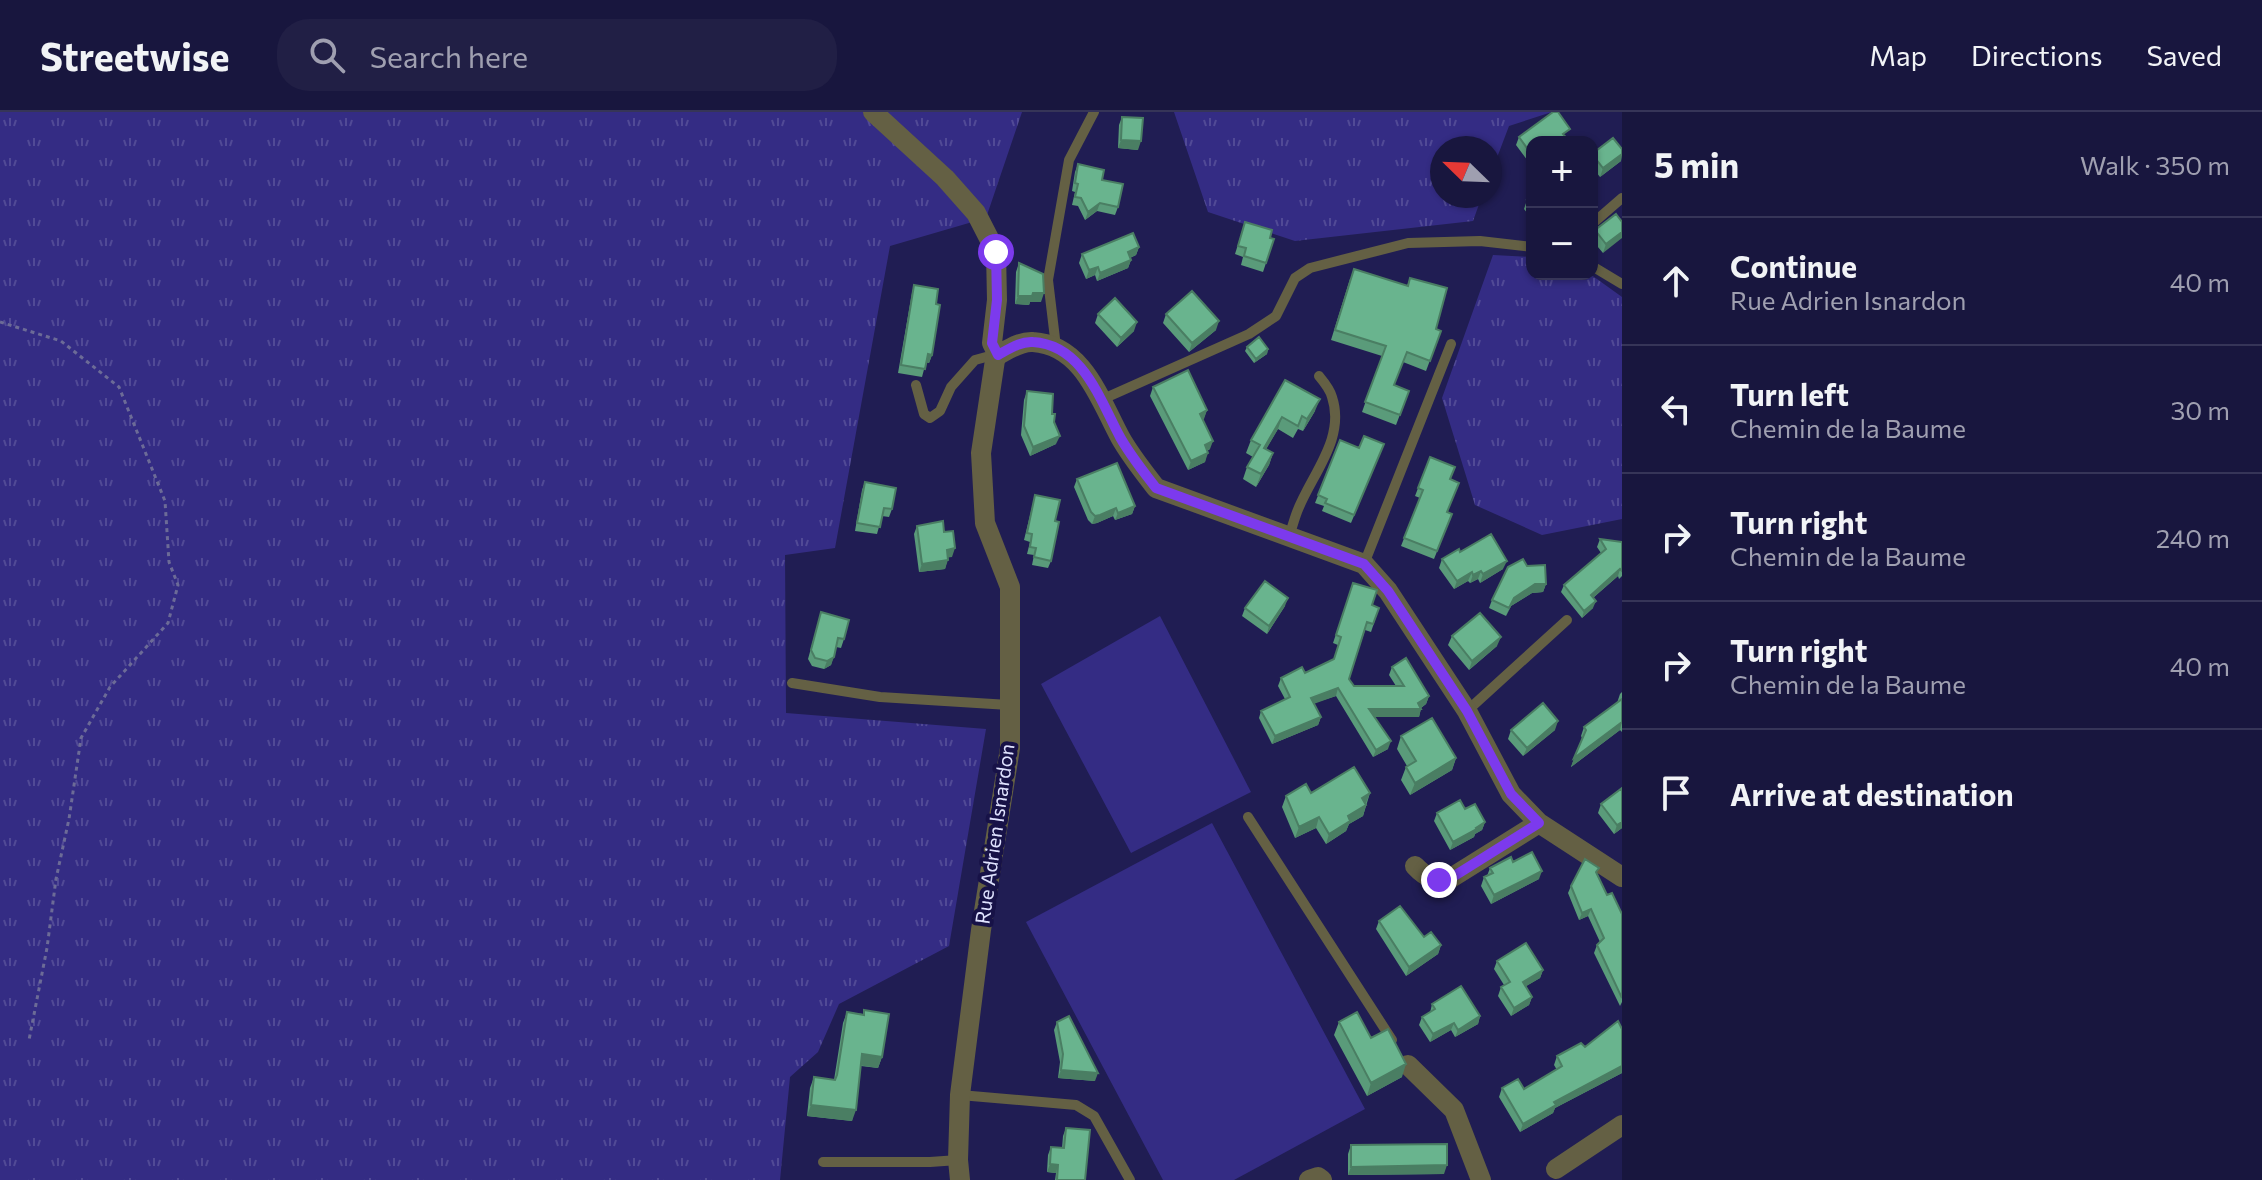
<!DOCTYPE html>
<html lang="en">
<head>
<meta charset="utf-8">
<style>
  :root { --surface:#18163e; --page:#211f45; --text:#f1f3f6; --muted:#9f9fb0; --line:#363558 }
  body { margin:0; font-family:Commissioner,sans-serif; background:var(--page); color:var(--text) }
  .controls { position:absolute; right:24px; top:24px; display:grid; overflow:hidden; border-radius:16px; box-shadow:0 2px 6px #0004 }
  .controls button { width:72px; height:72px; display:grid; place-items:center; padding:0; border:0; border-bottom:2px solid var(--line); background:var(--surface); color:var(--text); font:40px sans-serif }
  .compass { position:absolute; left:1430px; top:24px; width:72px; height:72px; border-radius:50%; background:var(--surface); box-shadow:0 2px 6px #0004; rotate:293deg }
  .stop { position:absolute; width:24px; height:24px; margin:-18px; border:6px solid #7c3aed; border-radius:50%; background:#fff }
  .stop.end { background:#7c3aed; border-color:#fff; box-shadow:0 2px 8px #0008 }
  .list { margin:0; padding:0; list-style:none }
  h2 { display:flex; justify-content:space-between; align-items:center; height:104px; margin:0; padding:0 32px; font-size:34px }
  h2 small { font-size:26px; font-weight:400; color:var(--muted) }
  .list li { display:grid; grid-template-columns:52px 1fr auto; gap:24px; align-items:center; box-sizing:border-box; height:128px; padding:0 32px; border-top:2px solid var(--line) }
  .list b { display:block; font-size:30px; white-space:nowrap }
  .list p { margin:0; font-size:26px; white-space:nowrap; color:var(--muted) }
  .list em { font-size:26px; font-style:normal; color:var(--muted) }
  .icon { flex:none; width:44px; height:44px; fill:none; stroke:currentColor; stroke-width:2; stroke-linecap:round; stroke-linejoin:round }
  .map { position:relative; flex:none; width:1622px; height:1068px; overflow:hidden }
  header { display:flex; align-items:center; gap:48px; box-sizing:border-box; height:112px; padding:0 40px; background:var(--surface); border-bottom:2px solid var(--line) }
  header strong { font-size:38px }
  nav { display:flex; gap:44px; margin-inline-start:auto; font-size:28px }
  .search { width:560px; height:72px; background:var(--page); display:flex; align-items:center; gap:20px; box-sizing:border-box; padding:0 28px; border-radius:32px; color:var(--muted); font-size:30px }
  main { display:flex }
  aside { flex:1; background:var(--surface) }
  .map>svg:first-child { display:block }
</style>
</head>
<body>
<header>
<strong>Streetwise</strong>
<div class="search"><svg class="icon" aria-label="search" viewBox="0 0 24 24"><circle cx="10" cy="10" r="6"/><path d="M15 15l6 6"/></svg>Search here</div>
<nav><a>Map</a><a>Directions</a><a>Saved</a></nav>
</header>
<main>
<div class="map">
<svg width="1622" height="1068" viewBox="0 0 1622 1068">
  <defs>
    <pattern id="grass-tufts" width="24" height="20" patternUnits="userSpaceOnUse" patternTransform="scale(2)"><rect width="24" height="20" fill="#342c84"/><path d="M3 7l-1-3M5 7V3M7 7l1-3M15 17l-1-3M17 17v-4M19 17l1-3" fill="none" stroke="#514a96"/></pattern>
  </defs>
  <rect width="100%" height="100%" fill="#201d53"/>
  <!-- grass -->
  <path fill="url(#grass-tufts)" d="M0 0H1022L986 106 890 134 835 436 785 443 786 601 986 617 949 834 839 892 818 940 790 965 780 1068H0Z
    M1174 0H1552L1509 14 1490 64V36H1442V84H1482L1473 109 1295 129 1208 100Z
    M1493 143 1532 145V162H1590L1622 185V407L1542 423 1475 393 1442 286Z"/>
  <!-- pitch -->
  <path fill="#342c84" d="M1160 504 1251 680 1131 741 1041 572Z
    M1212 711 1365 997 1234 1068H1163L1026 810Z"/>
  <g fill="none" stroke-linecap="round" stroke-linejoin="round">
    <!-- path -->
    <path stroke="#6c6b97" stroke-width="3" stroke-dasharray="4 4" stroke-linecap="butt" d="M0 210 61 229 119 275 165 389 169 450 178 473 168 511 110 575 81 626 69 707 56 767 47 836 29 928"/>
    <!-- lane -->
    <path stroke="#646044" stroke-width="10" d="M1592 112 1622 86
      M1592 154 1622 172
      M1056 235 1048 168 1069 48 1094 0
      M916 273 924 302 930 306 940 299 951 275 975 248 986 245 995 248
      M1103 287 1249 222 1276 204 1295 166 1310 156 1408 131 1480 129 1532 135
      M1289 424C1292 416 1294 408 1297 400 1311 363 1346 327 1332 285 1330 277 1324 270 1319 264
      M1364 452 1451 232
      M792 571 880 585 1009 593
      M1467 599 1567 508
      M1248 705 1392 928
      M960 983 1076 993 1094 1004 1130 1068
      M823 1050H930L958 1048"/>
    <!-- street -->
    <path stroke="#646044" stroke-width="20" d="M873 0 945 66 976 101 996 140 997 188 992 231 998 243
      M998 243C1009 237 1021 229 1033 230 1083 233 1100 288 1120 325 1130 343 1143 359 1156 376L1364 452 1388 479 1467 599 1511 682 1539 711 1622 765
      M1415 754C1426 766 1435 769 1451 766L1539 711
      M1408 953 1454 998 1481 1068
      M1556 1057 1622 1013
      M960 1068 958 1048 960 983 981 818 1010 636V475L985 411 981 341 995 248 998 243
      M1309 1068 1318 1065 1322 1068"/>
  </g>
  <!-- wall -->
  <path fill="#5a9b7a" d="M1122 5 1138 38 1118 36 1119 13Z
    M1519 25H1567L1532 30V51L1530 52 1516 33Z
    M1622 37 1621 49 1600 65 1592 55V42Z
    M1078 52 1102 68 1118 95 1115 103 1097 99 1085 108 1078 94 1072 93 1075 80 1072 79 1075 60Z
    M1532 85V107L1524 97 1527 88Z
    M1245 110 1270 126 1274 127 1263 160 1241 153 1243 145 1235 142Z
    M1622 110 1603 141 1592 128 1595 118Z
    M1139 135 1136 143 1130 146 1131 148 1128 156 1097 169 1095 163 1086 167 1079 151 1082 142Z
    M1019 151 1041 190H1030L1029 193 1015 192 1016 160Z
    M1410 166 1436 217 1441 219 1426 259 1403 250 1394 273 1409 279 1396 313 1362 300 1382 244 1331 228 1350 167 1407 174Z
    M914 173 936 192 932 243 929 251 926 250 922 265 898 261 912 181Z
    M1098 202 1134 219 1117 235 1095 211Z
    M1166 202 1216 218 1189 240 1163 211Z
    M1247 235 1268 237 1267 242 1254 251 1245 239Z
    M1285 268 1315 299 1303 319 1298 317 1293 326 1278 317 1266 337 1273 341 1269 353 1256 375 1243 367 1247 355 1253 345 1246 341 1251 328Z
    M1153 275 1207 298 1203 308 1210 337 1207 339 1205 350 1188 358 1150 284Z
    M1027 279 1052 302 1054 310 1056 332 1030 344 1021 323 1024 288Z
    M1340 328 1359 336 1384 332 1351 411 1322 399 1324 394 1315 391Z
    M1430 345 1450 367 1447 400 1452 402 1434 447 1401 434 1420 386 1415 384Z
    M1077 367 1135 394 1132 402 1115 408 1113 404 1097 411 1092 412 1088 408 1074 375Z
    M865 370 892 397 889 405 882 404 877 422 855 419 862 378Z
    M1035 383 1055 409 1051 449 1048 456 1032 453 1034 443 1027 442 1030 430 1024 428Z
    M917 414 944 420 952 445H948L945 457 919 460 914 422Z
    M1600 427 1622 430V464L1619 467 1618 464 1593 486V496L1582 506 1561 480 1564 473 1601 441 1597 435Z
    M1460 440 1503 457 1480 471 1478 467 1470 471 1468 469 1454 477 1439 456 1442 447Z
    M1527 454 1546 472 1543 480 1532 481 1511 494 1506 504 1489 496 1492 488Z
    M1353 471 1372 493 1379 496 1371 520 1365 518 1349 567 1354 574H1396L1389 563 1392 555 1429 584 1426 592 1421 596 1419 605H1374L1388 637 1373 645 1336 584 1314 591 1321 605 1318 613 1272 632 1259 606 1261 599 1285 587 1278 574 1281 566 1305 561 1334 548 1338 533 1333 531Z
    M1285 494 1267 522 1242 504 1245 496Z
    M821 500 844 527 841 536 836 535 831 553 824 557 812 554 808 547Z
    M1452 524 1497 534 1469 558 1448 533Z
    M1622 580V620L1620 618 1571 655 1582 626 1581 624 1584 615 1617 591 1620 582Z
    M1511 618H1555L1523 644 1508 627Z
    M1401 624 1456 646 1452 658 1410 683 1401 668 1406 655 1407 654 1397 637Z
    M1311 681H1370L1363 704 1349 712 1346 719 1326 732 1316 716 1295 726 1282 695 1286 684Z
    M1601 692 1622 716 1614 722 1598 701Z
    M1465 697 1485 710 1482 718 1475 722 1474 725 1450 738 1434 709 1437 701Z
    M1513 750 1539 767 1491 792 1481 774 1484 765 1487 764 1490 756Z
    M1597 761 1607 783 1622 802V890L1620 894 1594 841 1597 833 1600 830 1588 804 1579 808 1568 781 1571 774Z
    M1379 809 1424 825 1441 833 1438 842 1406 864 1376 817Z
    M1497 849 1543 858 1540 866 1526 874 1532 885 1529 893 1511 904 1498 884 1501 875 1504 873 1494 857Z
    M1432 892 1480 904 1478 912 1455 925 1451 918 1430 930 1419 913 1422 905 1430 901Z
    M864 898 882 945 878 956 861 954 852 1009 807 1004 810 976 814 965 834 968 843 911 847 900 863 902Z
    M1057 910 1095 969 1058 966 1060 950 1054 918Z
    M1339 910 1371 926 1402 965 1367 984 1334 923Z
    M1622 917V961L1555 996 1553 1001 1520 1020 1499 985 1502 976 1524 977 1557 958 1554 953 1557 944 1585 935Z
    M1066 1016 1085 1068H1055L1056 1061 1047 1060 1048 1043 1051 1035 1062 1036 1063 1024Z
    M1351 1033 1444 1062 1348 1063V1042Z"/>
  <!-- shaded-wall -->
  <path fill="#4a7e63" d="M1121 28 1141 29 1138 38 1118 36Z
    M1622 42 1621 49 1600 65 1603 56Z
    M1100 91 1097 99 1085 108 1088 100Z
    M1622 120V126L1603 141 1606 132Z
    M1139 135 1136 143 1125 148 1128 140Z
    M1131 148 1128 156 1097 169 1100 161Z
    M1098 155 1095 163 1086 167 1089 158Z
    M1033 181H1044L1041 190H1030L1029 193 1015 192 1018 184Z
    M1219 209 1216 218 1189 240 1192 231Z
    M1137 210 1134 219 1117 235 1121 226Z
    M1268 237 1267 242 1254 251 1256 247Z
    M928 242 932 243 929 251 925 250Z
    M1320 287 1315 299 1303 319 1307 307Z
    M1207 298 1204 307 1197 310 1200 302Z
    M1282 305 1278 317 1260 348 1264 336Z
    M1060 324 1056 332 1030 344 1033 335Z
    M1213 329 1210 337 1201 341 1205 333Z
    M1208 341 1205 350 1188 358 1191 349Z
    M1273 341 1269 353 1256 375 1261 362Z
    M1135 394 1132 402 1115 408 1118 401Z
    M1116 396 1113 404 1097 411 1092 412 1095 404Z
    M955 436 952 445 944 446 947 438Z
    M948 448 945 457 919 460 922 452Z
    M1507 449 1503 457 1480 471 1483 462Z
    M1620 457 1618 464 1588 490 1591 483Z
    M1481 459 1478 467 1470 471 1473 463Z
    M1472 460 1468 469 1454 477 1457 469Z
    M1535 472H1546L1543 480 1532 481 1511 494 1506 504 1514 486Z
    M1288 486 1285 494 1267 522 1269 514Z
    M1596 489 1593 496 1582 506 1584 499Z
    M1501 525 1497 534 1469 558 1472 549Z
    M834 545 831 553 824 557 827 549Z
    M1338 576 1336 584 1308 594 1311 586Z
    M1429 584 1426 592 1419 597H1421L1419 605H1366L1369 597 1418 591Z
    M1321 605 1318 613 1272 632 1275 624Z
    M1558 609 1555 618 1523 644 1527 636Z
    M1622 610 1620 618 1571 655 1574 646Z
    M1391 629 1388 637 1373 645 1376 638Z
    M1456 646 1452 658 1410 683 1415 671Z
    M1370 681 1366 691 1358 696 1362 686Z
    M1366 693 1363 704 1349 712 1346 719 1326 732 1329 722 1348 704Z
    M1319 705 1316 716 1295 726 1299 715Z
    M1485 710 1482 718 1475 722 1474 725 1450 738 1453 730Z
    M1622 710V716L1614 722 1617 713Z
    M1542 759 1539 767 1491 792 1494 783Z
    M1591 797 1588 804 1579 808 1582 801Z
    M1441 833 1438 842 1406 864 1409 855Z
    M1543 858 1540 866 1520 878 1523 870Z
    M1532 885 1529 893 1511 904 1514 896Z
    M1480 904 1478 912 1455 925 1458 918Z
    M1454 911 1451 918 1430 930 1433 922Z
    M862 942 882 945 878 956 858 953Z
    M1406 952 1402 965 1367 984 1371 971Z
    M1622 954V961L1555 996 1553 1001 1520 1020 1523 1012 1554 990Z
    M1061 958 1098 961 1095 969 1058 966Z
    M811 993 856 998 852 1009 807 1004Z
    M1050 1052 1058 1053 1056 1061 1047 1060Z
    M1447 1053 1444 1062 1348 1063 1351 1055Z"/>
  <!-- building -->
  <path fill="#69b48e" stroke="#4a7e63" stroke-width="2" d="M1553 0H1558L1570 17 1563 22 1569 29 1532 30V43L1519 25Z
    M1122 5 1143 6 1141 29 1121 28Z
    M1613 26 1622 37V42L1603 56 1592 42Z
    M1078 52 1104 58 1102 68 1123 72 1118 95 1100 91 1088 100 1081 86 1075 85 1078 72 1075 71Z
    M1532 85V94L1527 88Z
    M1616 102 1622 110V120L1606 132 1595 118Z
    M1245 110 1272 118 1270 126 1274 127 1266 151 1244 144 1246 136 1238 134Z
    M1133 121 1139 135 1128 140 1131 148 1100 161 1098 155 1089 158 1082 142Z
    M1019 151 1043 162 1044 181H1033L1032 184H1018Z
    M1354 157 1408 174 1410 166 1447 176 1436 217 1441 219 1430 249 1407 240 1394 273 1409 279 1400 303 1365 290 1386 234 1335 218Z
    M914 173 938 177 936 192 940 193 932 243 928 242 925 257 901 253Z
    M1192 179 1219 209 1192 231 1166 202Z
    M1115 186 1137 210 1121 226 1098 202Z
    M1259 225 1268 237 1256 247 1247 235Z
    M1188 258 1207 298 1200 302 1213 329 1205 333 1208 341 1191 349 1153 275Z
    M1285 268 1320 287 1307 307 1302 304 1298 314 1282 305 1264 336 1273 341 1261 362 1247 355 1260 333 1251 328Z
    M1027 279 1053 282 1052 302H1055L1054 310 1060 324 1033 335 1024 314Z
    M1364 324 1384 332 1354 403 1325 391 1327 387 1318 383 1340 328 1359 336Z
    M1430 345 1455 355 1450 367 1459 371 1447 400 1452 402 1437 439 1404 426 1423 378 1418 376Z
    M1117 351 1135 394 1118 401 1116 396 1100 403 1095 404 1091 400 1077 367Z
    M865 370 896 376 892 397 884 396 880 415 857 411Z
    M1035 383 1060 388 1055 409 1059 410 1051 449 1034 445 1036 436 1030 435 1032 422 1027 421Z
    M943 409 944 420 953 419 955 436 947 438 948 448 922 452 917 414Z
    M1491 422 1507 449 1483 462 1481 459 1473 463 1472 460 1457 469 1442 447 1459 437 1460 440Z
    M1600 427 1622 430V459L1620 457 1591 483 1596 489 1584 499 1564 473 1606 437Z
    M1523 447 1527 454 1545 453 1546 472H1535L1514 486 1509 496 1492 488 1508 455Z
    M1265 469 1288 486 1269 514 1245 496Z
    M1353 471 1377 478 1372 493 1379 496 1373 512 1367 510 1349 567 1354 574H1404L1392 555 1406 546 1429 584 1418 591 1421 597H1369L1391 629 1376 638 1338 576 1311 586 1321 605 1275 624 1261 599 1290 585 1281 566 1302 555 1305 561 1334 547 1341 525 1336 523Z
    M821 500 849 508 844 527 838 526 834 545 827 549 815 546 811 538Z
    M1480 501 1501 525 1472 549 1452 524Z
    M1622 587V610L1574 646 1586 618 1584 615Z
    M1543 591 1558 609 1527 636 1511 618Z
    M1432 606 1456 646 1415 671 1406 655 1416 649 1401 624Z
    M1354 655 1370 681 1362 686 1366 693 1348 704 1350 709 1329 722 1319 705 1299 715 1286 684 1306 672 1311 681Z
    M1622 676V710L1617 713 1601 692Z
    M1460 688 1465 697 1475 692 1485 710 1476 716 1477 717 1453 730 1437 701Z
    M1532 740 1542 759 1494 783 1484 765 1493 761 1490 756 1511 745 1513 750Z
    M1585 747 1599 756 1596 760 1607 783 1612 781 1622 802V886L1597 833 1604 826 1591 797 1582 801 1571 774Z
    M1400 794 1424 825 1431 820 1441 833 1409 855 1379 809Z
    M1526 831 1543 858 1523 870 1532 885 1514 896 1501 875 1510 870 1497 849Z
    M1461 874 1480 904 1458 918 1454 911 1433 922 1422 905 1435 897 1432 892Z
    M864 898 889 902 882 945 862 942 856 998 811 993 814 965 835 968 837 963 847 900 864 903Z
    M1357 900 1371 926 1388 917 1406 952 1371 971 1339 910Z
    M1069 904 1098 961 1061 958 1063 942 1057 910Z
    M1618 909 1622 917V954L1554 990 1556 993 1523 1012 1502 976 1518 967 1524 977 1562 954 1557 944 1581 931 1585 935Z
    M1066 1016 1090 1018 1085 1068H1057L1058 1053 1050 1052 1051 1035 1064 1036Z
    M1447 1032V1053L1351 1055V1033Z"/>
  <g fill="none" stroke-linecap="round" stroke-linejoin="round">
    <!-- route -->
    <path stroke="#7c3aed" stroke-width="10" d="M996 140 997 188 992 231 998 243C1009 237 1021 229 1033 230 1083 233 1100 288 1120 325 1130 343 1143 359 1156 376L1364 452 1388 479 1467 599 1511 682 1539 711 1451 766 1439 768"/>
  </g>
  <g text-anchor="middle" stroke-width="8" stroke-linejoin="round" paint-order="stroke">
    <!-- street labels -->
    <g font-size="20" fill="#dfe2fe" stroke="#171247">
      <text transform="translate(995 722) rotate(-82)" y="7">Rue Adrien Isnardon</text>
    </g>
  </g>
</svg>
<div class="controls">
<button>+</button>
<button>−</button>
</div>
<svg class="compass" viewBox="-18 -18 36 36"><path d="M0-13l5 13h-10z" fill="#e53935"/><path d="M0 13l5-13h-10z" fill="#9f9fb0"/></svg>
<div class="stop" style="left:996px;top:140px"></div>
<div class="stop end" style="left:1439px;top:768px"></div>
</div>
<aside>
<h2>5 min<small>Walk · 350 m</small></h2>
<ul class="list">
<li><svg class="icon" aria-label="ahead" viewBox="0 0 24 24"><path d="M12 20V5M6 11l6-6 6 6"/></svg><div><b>Continue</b><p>Rue Adrien Isnardon</p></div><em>40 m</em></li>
<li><svg class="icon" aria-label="left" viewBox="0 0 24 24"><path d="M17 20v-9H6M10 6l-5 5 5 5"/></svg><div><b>Turn left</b><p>Chemin de la Baume</p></div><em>30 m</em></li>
<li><svg class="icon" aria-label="right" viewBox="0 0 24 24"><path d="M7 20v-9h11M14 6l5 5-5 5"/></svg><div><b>Turn right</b><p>Chemin de la Baume</p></div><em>240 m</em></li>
<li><svg class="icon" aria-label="right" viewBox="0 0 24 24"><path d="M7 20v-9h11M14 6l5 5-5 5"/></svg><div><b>Turn right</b><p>Chemin de la Baume</p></div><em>40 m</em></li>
<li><svg class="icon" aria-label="arrive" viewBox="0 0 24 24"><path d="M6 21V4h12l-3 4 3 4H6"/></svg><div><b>Arrive at destination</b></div></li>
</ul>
</aside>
</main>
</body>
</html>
